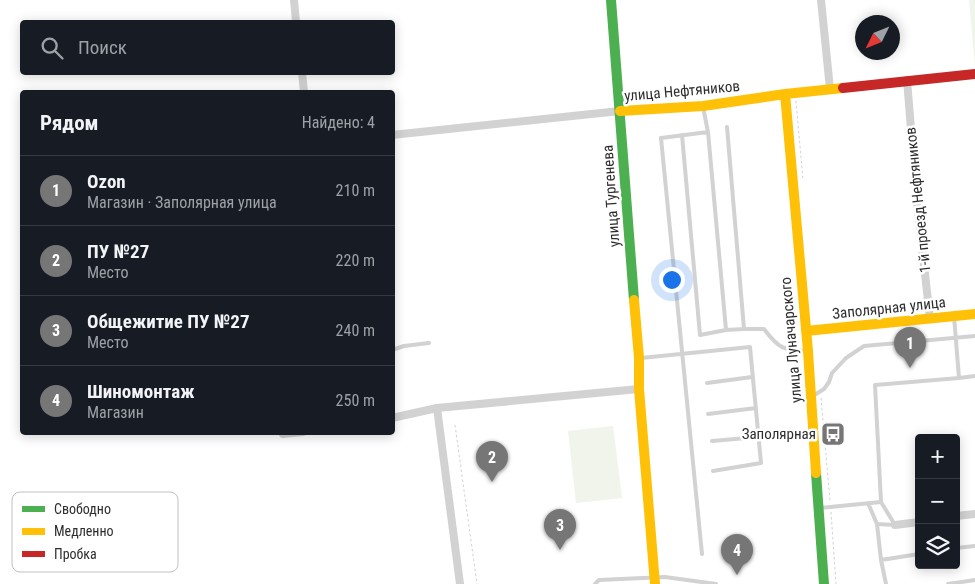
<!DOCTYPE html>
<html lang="ru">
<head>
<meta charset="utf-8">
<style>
  :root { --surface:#171b24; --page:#242831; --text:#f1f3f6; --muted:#9ea1a6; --line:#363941; --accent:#767676 }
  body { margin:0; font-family:"Roboto Condensed",sans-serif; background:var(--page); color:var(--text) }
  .controls { position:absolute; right:15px; bottom:15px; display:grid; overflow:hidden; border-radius:5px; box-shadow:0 2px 12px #0003 }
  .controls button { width:45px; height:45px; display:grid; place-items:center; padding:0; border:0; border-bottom:1px solid var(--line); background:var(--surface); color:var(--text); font:25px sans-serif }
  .compass { position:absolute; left:855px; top:15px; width:45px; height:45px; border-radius:50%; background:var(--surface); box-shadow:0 2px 12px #0003; rotate:227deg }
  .you { position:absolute; left:671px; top:279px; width:18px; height:18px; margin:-12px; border:4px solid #fff; border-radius:50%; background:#1a73e8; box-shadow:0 0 0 8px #1a73e833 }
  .badge { display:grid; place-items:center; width:32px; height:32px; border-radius:50%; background:var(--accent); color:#fff; font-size:16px; font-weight:700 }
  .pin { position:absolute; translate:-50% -41px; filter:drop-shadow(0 1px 2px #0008) }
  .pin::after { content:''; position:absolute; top:26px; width:18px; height:15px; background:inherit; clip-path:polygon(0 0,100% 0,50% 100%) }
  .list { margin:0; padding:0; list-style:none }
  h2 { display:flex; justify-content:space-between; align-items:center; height:65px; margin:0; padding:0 20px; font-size:21px }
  h2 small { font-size:16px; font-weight:400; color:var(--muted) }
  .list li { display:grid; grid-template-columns:32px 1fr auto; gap:15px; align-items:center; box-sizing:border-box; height:70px; padding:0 20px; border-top:1px solid var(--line) }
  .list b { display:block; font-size:19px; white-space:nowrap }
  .list p { margin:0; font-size:16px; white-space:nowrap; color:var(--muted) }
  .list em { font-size:16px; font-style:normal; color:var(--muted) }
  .icon { flex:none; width:28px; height:28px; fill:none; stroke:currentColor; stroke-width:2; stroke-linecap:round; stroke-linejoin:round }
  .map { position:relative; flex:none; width:975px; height:584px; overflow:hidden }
  .search { position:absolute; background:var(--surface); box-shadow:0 2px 12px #0003; left:20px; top:20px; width:375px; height:55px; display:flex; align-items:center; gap:12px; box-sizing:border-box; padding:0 18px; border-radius:5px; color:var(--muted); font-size:19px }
  .panel { position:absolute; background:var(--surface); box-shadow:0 2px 12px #0003; left:20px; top:90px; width:375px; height:345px; border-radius:5px }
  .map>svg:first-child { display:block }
</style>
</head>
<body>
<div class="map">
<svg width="975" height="584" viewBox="0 0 975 584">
  <rect width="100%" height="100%" fill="#fff"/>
  <!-- green -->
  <path fill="#f0f4ea" d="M969 0H975V66Z
    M613 426 622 498 576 503 568 431Z"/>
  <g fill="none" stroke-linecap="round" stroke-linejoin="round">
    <!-- path -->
    <path stroke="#d2d2d2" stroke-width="1" stroke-dasharray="2.5 2.5" stroke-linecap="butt" d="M796 101 803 180
      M821 398 830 501
      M455 425 477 584
      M831 512 836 584"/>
    <!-- lane -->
    <path stroke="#d2d2d2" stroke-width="4" d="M703 107 708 132
      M682 135 700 335 726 330 708 132 661 138 702 554
      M954 316 959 378 975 376
      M744 329H764C779 349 783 350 808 351
      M726 330 744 329 727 127
      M392 350 404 346 429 343
      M641 358 750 347 761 463 713 471
      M707 383 752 377
      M813 396 824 389 829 382 832 373 846 358 864 346 975 336
      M708 414 756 408
      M712 441 758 437
      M881 502 875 385 959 378
      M868 503 877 524
      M820 508 881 502 895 525
      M956 548 975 546
      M881 560 919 554
      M595 584 599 580 665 577 716 584
      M886 584 881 560 877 524 895 525
      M948 584 975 580"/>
    <!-- street -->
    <path stroke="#d2d2d2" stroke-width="8" d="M294 0 296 22
      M821 0 830 89
      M302 72 304 92
      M907 80 917 202 930 319
      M392 135 620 111
      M437 408 460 584
      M392 418 437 408 639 389
      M283 432V434L303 432
      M956 516 975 514
      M895 525 919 522"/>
    <!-- fast -->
    <path stroke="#4caf50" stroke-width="10" d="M611 0 634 300
      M816 473 824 584"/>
    <!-- slow -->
    <path stroke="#ffc107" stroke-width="10" d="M785 94 808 351 816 473
      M620 111 703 106 785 94 843 88
      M634 300 639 358V389L655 584
      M806 331 975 314"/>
    <!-- jam -->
    <path stroke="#c62828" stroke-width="10" d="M843 88 975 74"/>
  </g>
  <!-- icons -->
  <defs>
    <g id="bus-square" transform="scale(1.25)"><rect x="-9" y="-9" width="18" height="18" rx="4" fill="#767676" stroke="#fff"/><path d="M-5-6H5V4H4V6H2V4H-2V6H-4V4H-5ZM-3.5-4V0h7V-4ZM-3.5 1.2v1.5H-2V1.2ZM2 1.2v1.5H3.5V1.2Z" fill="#fff"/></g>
  </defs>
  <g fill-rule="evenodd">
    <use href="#bus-square" x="833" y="434"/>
  </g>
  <g text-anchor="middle" stroke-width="5" stroke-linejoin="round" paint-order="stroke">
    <!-- street labels -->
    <g font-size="15" fill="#2d2d2d" stroke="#fff">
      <text transform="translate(682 91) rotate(-5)" y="5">улица Нефтяников</text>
      <text transform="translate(611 196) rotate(-94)" y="5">улица Тургенева</text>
      <text transform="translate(918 200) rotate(-96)" y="5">1-й проезд Нефтяников</text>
      <text transform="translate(889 308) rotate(-6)" y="5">Заполярная улица</text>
      <text transform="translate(791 340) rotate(-95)" y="5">улица Луначарского</text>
    </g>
    <!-- poi labels -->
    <g font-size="15" fill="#2d2d2d" stroke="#fff" text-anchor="end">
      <text x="816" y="439">Заполярная</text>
    </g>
  </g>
  <!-- legend -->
  <rect x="12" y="492" width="166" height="80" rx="8" fill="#fff" stroke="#c0c0c0" stroke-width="1"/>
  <rect x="22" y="506" width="23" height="6" fill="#4caf50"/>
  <rect x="22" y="528" width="23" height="7" fill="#ffc107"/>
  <rect x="22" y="551" width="23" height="6" fill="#c62828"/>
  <g font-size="14" fill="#2d2d2d">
    <text x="54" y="514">Свободно</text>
    <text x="54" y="536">Медленно</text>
    <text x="54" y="559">Пробка</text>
  </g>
</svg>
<div class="controls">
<button>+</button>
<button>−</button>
<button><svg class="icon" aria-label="layers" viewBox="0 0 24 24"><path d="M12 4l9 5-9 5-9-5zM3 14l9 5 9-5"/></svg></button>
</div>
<svg class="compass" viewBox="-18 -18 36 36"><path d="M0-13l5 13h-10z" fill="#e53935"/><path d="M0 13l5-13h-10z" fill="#9ea1a6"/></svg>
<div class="you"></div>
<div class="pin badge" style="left:910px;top:368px">1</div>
<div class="pin badge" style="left:492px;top:482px">2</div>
<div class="pin badge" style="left:560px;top:550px">3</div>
<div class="pin badge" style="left:737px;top:575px">4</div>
<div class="search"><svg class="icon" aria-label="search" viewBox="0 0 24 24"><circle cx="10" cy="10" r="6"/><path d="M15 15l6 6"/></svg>Поиск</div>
<section class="panel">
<h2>Рядом<small>Найдено: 4</small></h2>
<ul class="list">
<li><span class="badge">1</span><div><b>Ozon</b><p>Магазин · Заполярная улица</p></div><em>210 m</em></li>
<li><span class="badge">2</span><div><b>ПУ №27</b><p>Место</p></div><em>220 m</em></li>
<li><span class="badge">3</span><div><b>Общежитие ПУ №27</b><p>Место</p></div><em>240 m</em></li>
<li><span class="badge">4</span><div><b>Шиномонтаж</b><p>Магазин</p></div><em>250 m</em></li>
</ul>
</section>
</div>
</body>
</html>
